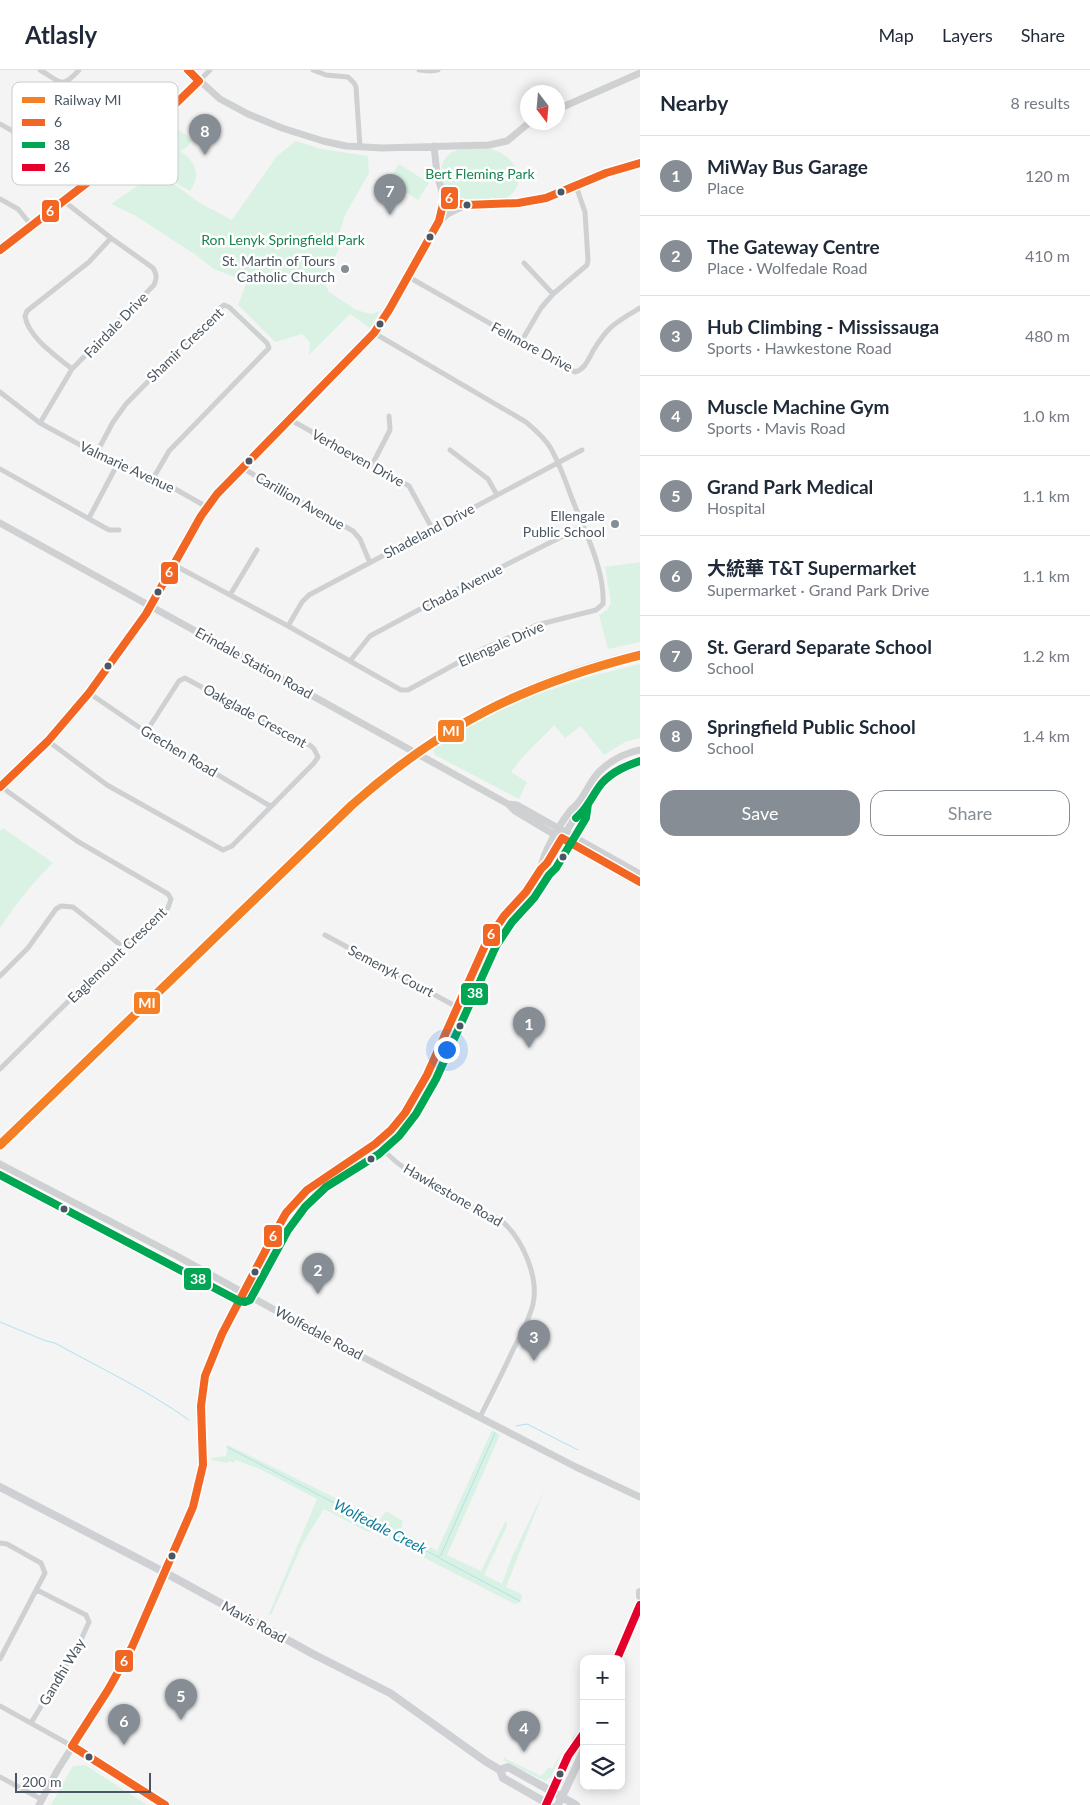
<!DOCTYPE html>
<html lang="en">
<head>
<meta charset="utf-8">
<style>
  :root { --surface:#fff; --page:#f6f6f7; --text:#1f2937; --muted:#747a83; --line:#e0e1e3; --accent:#868d94 }
  body { margin:0; font-family:Lato,"Noto Sans SC",sans-serif; background:var(--page); color:var(--text) }
  .controls { position:absolute; right:15px; bottom:15px; display:grid; overflow:hidden; border-radius:10px; box-shadow:0 2px 12px #0003 }
  .controls button { width:45px; height:45px; display:grid; place-items:center; padding:0; border:0; border-bottom:1px solid var(--line); background:var(--surface); color:var(--text); font:25px sans-serif }
  .compass { position:absolute; left:520px; top:15px; width:45px; height:45px; border-radius:50%; background:var(--surface); box-shadow:0 2px 12px #0003; rotate:164deg }
  .scale { position:absolute; left:15px; bottom:12px; width:136px; box-sizing:border-box; padding-left:5px; border:2px solid #4a5661; border-top:0; font-size:14px; line-height:18px; white-space:nowrap; color:#4a5661; -webkit-text-stroke:4px #fff; paint-order:stroke }
  .you { position:absolute; left:446px; top:979px; width:18px; height:18px; margin:-12px; border:4px solid #fff; border-radius:50%; background:#1a73e8; box-shadow:0 0 0 8px #1a73e833 }
  .badge { display:grid; place-items:center; width:32px; height:32px; border-radius:50%; background:var(--accent); color:#fff; font-size:16px; font-weight:700 }
  .pin { position:absolute; translate:-50% -41px; filter:drop-shadow(0 1px 2px #0008) }
  .pin::after { content:''; position:absolute; top:26px; width:18px; height:15px; background:inherit; clip-path:polygon(0 0,100% 0,50% 100%) }
  .list { margin:0; padding:0; list-style:none }
  h2 { display:flex; justify-content:space-between; align-items:center; height:65px; margin:0; padding:0 20px; font-size:21px }
  h2 small { font-size:16px; font-weight:400; color:var(--muted) }
  .list li { display:grid; grid-template-columns:32px 1fr auto; gap:15px; align-items:center; box-sizing:border-box; height:80px; padding:0 20px; border-top:1px solid var(--line) }
  .list b { display:block; font-size:19px; white-space:nowrap }
  .list p { margin:0; font-size:16px; white-space:nowrap; color:var(--muted) }
  .list em { font-size:16px; font-style:normal; color:var(--muted) }
  .actions { display:flex; gap:10px; padding:15px 20px }
  .actions a { flex:1; padding:11px 0; border:1px solid var(--accent); border-radius:15px; text-align:center; font-size:18px; color:var(--accent) }
  .actions .main { background:var(--accent); color:#fff }
  .icon { flex:none; width:28px; height:28px; fill:none; stroke:currentColor; stroke-width:2; stroke-linecap:round; stroke-linejoin:round }
  .map { position:relative; flex:none; width:640px; height:1735px; overflow:hidden }
  header { display:flex; align-items:center; gap:30px; box-sizing:border-box; height:70px; padding:0 25px; background:var(--surface); border-bottom:1px solid var(--line) }
  header strong { font-size:24px }
  nav { display:flex; gap:28px; margin-inline-start:auto; font-size:18px }
  main { display:flex }
  aside { flex:1; background:var(--surface) }
  .map>svg:first-child { display:block }
</style>
</head>
<body>
<header>
<strong>Atlasly</strong>
<nav><a>Map</a><a>Layers</a><a>Share</a></nav>
</header>
<main>
<div class="map">
<svg width="640" height="1735" viewBox="0 0 640 1735">
  <rect width="100%" height="100%" fill="#f4f4f4"/>
  <!-- green -->
  <path fill="#d9f2e3" d="M170 53 192 70 187 77 180 81C195 91 202 104 190 121L165 107 198 132 232 150 277 86 296 71 321 79 368 86 369 103 346 143 339 163 341 175 323 210 329 222 356 240 371 244 380 241 370 258 350 244 309 285 310 272 302 264 275 272 238 235 247 212 214 199 196 185 136 146 111 134 158 102 165 107 164 104 179 81C167 83 159 81 151 72Z
    M486 78C493 79 499 81 504 85 518 94 526 115 509 126 503 131 495 130 487 130 477 130 466 132 456 129 437 122 435 92 452 82 462 77 476 78 486 78Z
    M399 94 429 113 418 130 388 111Z
    M640 492V572L608 579 599 545 607 540 611 533 605 497Z
    M640 594V668L625 672 604 685 581 656 565 668 554 655C540 671 523 684 511 702L527 712 519 729 435 685 431 674 508 634 588 607Z
    M3 758 53 793C32 813 16 834 0 858V761Z
    M492 1360 500 1365 447 1485 481 1501 506 1450 507 1456 484 1505 502 1514 512 1487 545 1418 506 1517 521 1524 522 1528 519 1533 514 1534C468 1509 420 1488 376 1460L368 1462 324 1439 303 1473 271 1545 269 1544 317 1429 260 1399 235 1390 234 1393 229 1391 227 1393 211 1390 212 1388 226 1386 228 1375 380 1450 386 1441 403 1451 401 1461 437 1481Z
    M562 1681 551 1707 545 1711 503 1690 506 1687V1689L541 1706 549 1697 552 1699Z
    M85 1695 147 1735H51L73 1696Z"/>
  <g fill="none" stroke-linecap="round" stroke-linejoin="round">
    <!-- stream -->
    <path stroke="#aee2f0" stroke-width="1" d="M0 1252 46 1271 55 1273C100 1298 147 1320 189 1350
      M516 1356 527 1354 578 1380
      M227 1377 438 1487 441 1485 495 1363
      M439 1488 520 1531"/>
    <!-- minor -->
    <path stroke="#ced0d2" stroke-width="5" d="M40 0C61 12 61 20 79 0
      M313 0 326 5 348 7 354 13 356 17 360 77
      M419 0 430 1 438 0
      M199 11 210 0
      M0 54 73 95 87 112
      M0 129 18 139 31 155
      M524 193 553 224
      M407 206 575 302C585 299 588 290 593 281 608 256 615 253 640 238
      M521 272 541 238 553 224 587 195 588 190 585 142 576 116
      M72 299C56 286 28 267 25 246L27 241 89 192 111 168
      M0 322 40 353 117 395 154 407 207 437
      M289 349 409 416 433 460
      M40 353 72 299 154 215C157 208 157 204 153 198L111 168 65 132
      M450 380 488 409 497 425
      M96 384 113 352 126 334 220 238 224 235 229 237 267 273 269 278 169 381 154 407
      M372 395 390 360 389 346
      M242 398 353 461 360 469 370 493
      M0 399 109 460H119
      M89 448 117 395
      M174 495 288 556 401 620H408L483 579 537 555 596 540 603 534C605 500 585 462 573 431 566 413 560 394 550 377 544 367 535 360 526 352L374 263
      M230 525 257 480
      M288 556 302 532 309 525 582 380
      M350 591 370 566 452 522 583 456
      M89 623 146 662 270 736
      M48 671 107 715 223 780 232 776 314 693 318 687 314 679 311 676 185 608 179 611 146 662
      M325 865 457 937
      M0 906 28 878 56 839 61 836 73 837 123 877
      M0 999 123 877 168 838 171 829 168 824 77 771 7 721 2 715
      M377 1073C404 1105 445 1123 482 1141 489 1145 499 1148 505 1154 523 1171 539 1208 533 1234 529 1251 520 1266 512 1282 502 1304 491 1325 480 1347
      M0 1473 7 1474 41 1493 45 1503 0 1589
      M0 1636 72 1676
      M31 1653 79 1574 89 1552 86 1545 37 1520
      M0 1707 41 1729"/>
    <!-- tertiary -->
    <path stroke="#ced0d2" stroke-width="7" d="M188 0 220 29 248 44 282 58 323 71 346 76 382 78 489 75 507 71 530 52
      M558 39 640 3
      M434 76 437 104 443 125
      M443 122 456 133 466 135 518 133 546 128 606 103 640 93
      M439 151 449 143 466 135
      M0 180 123 85 199 11
      M0 453 508 734 515 741 550 762 640 812
      M0 717 48 671 89 623 146 544 201 446 217 424 374 263C397 228 418 190 437 153 442 144 438 130 450 128
      M508 734 517 735 640 804
      M541 799C542 784 560 754 570 741 572 738 576 736 578 733 587 722 591 708 602 699 613 689 626 683 640 680
      M0 1094 177 1186 318 1264 576 1397 640 1427
      M72 1676 165 1735
      M39 1735 57 1701 108 1620 132 1577 193 1437C199 1418 204 1400 203 1381 202 1361 199 1341 202 1320 207 1283 233 1244 250 1210 262 1188 272 1164 286 1143 313 1106 342 1100 375 1074 399 1057 414 1031 427 1005L487 871 504 846 526 822 541 799 547 793 577 744 578 733"/>
    <!-- secondary -->
    <path stroke="#ced0d4" stroke-width="8" d="M0 1417 164 1502 313 1584 390 1623 485 1691 500 1700 503 1708 550 1735
      M640 1522V1526
      M617 1589 640 1535
      M500 1700 508 1697 576 1735
      M551 1725 577 1669 584 1663
      M558 1735 584 1680"/>
    <!-- rail -->
    <path stroke="#c9cacc" stroke-width="1" d="M0 1071 337 745C426 662 520 606 640 580"/>
    <!-- bus-1 casing -->
    <g stroke="#fff" stroke-width="11">
      <path id="bus-1" d="M0 180 123 85 199 11 188 0
        M0 717 48 671 89 623 146 544 201 446 217 424 374 263 389 240 439 151 444 130 450 128 456 133 466 135 518 133 546 128 606 103 640 93
        M165 1735 72 1676 108 1620 132 1577 193 1437 203 1395 201 1336 205 1306 222 1264 272 1168 286 1143 307 1120 375 1074 391 1060 405 1043 427 1005 487 871 504 846 526 822 541 799 547 793 562 768 640 812"/>
    </g>
    <!-- bus-2 casing -->
    <g stroke="#fff" stroke-width="11">
      <path id="bus-2" d="M576 748C589 737 592 725 602 713 613 701 626 696 640 691
        M0 1105 239 1231 245 1232 250 1230 288 1160 305 1137 326 1117 379 1084 399 1066 416 1044 436 1009 496 876 512 852 534 828 549 805 556 798 586 748 588 734"/>
    </g>
    <!-- bus-3 casing -->
    <g stroke="#fff" stroke-width="11">
      <path id="bus-3" d="M617 1589 640 1535
        M546 1735 568 1686 584 1663"/>
    </g>
    <!-- bus-1 -->
    <use href="#bus-1" stroke="#f26522" stroke-width="8"/>
    <!-- bus-2 -->
    <use href="#bus-2" stroke="#00a651" stroke-width="8"/>
    <!-- bus-3 -->
    <use href="#bus-3" stroke="#e4002b" stroke-width="8"/>
    <!-- rail-1 casing -->
    <g stroke="#fff" stroke-width="12">
      <path id="rail-1" d="M0 1075 352 735C442 655 524 614 640 585"/>
    </g>
    <!-- rail-1 -->
    <use href="#rail-1" stroke="#f57f25" stroke-width="9"/>
  </g>
  <!-- markers -->
  <g fill="#4a5661" stroke="#fff" stroke-width="2">
    <circle cx="561" cy="122" r="4.5"/>
    <circle cx="467" cy="135" r="4.5"/>
    <circle cx="430" cy="167" r="4.5"/>
    <circle cx="380" cy="254" r="4.5"/>
    <circle cx="249" cy="391" r="4.5"/>
    <circle cx="158" cy="522" r="4.5"/>
    <circle cx="108" cy="596" r="4.5"/>
    <circle cx="563" cy="787" r="4.5"/>
    <circle cx="460" cy="956" r="4.5"/>
    <circle cx="371" cy="1089" r="4.5"/>
    <circle cx="64" cy="1139" r="4.5"/>
    <circle cx="255" cy="1202" r="4.5"/>
    <circle cx="172" cy="1486" r="4.5"/>
    <circle cx="89" cy="1687" r="4.5"/>
    <circle cx="560" cy="1704" r="4.5"/>
  </g>
  <g fill="#868d94" stroke="#fff" stroke-width="2">
    <circle cx="345" cy="199" r="5"/>
    <circle cx="615" cy="454" r="5"/>
  </g>
  <g text-anchor="middle" stroke-width="5" stroke-linejoin="round" paint-order="stroke">
    <!-- park labels -->
    <g font-size="14" fill="#17864f" stroke="#fff">
      <text x="480" y="109">Bert Fleming Park</text>
      <text x="283" y="175">Ron Lenyk Springfield Park</text>
    </g>
    <!-- poi labels -->
    <g font-size="14" fill="#4a5661" stroke="#fff" text-anchor="end">
      <text x="335" y="196">St. Martin of Tours<tspan x="335" dy="16">Catholic Church</tspan></text>
      <text x="605" y="451">Ellengale<tspan x="605" dy="16">Public School</tspan></text>
    </g>
    <!-- street labels -->
    <g font-size="14" fill="#4a5661" stroke="#fff">
      <text transform="translate(116 255) rotate(-46)" y="5">Fairdale Drive</text>
      <text transform="translate(185 275) rotate(-44)" y="5">Shamir Crescent</text>
      <text transform="translate(532 277) rotate(28)" y="5">Fellmore Drive</text>
      <text transform="translate(358 388) rotate(29)" y="5">Verhoeven Drive</text>
      <text transform="translate(127 397) rotate(25)" y="5">Valmarie Avenue</text>
      <text transform="translate(300 431) rotate(30)" y="5">Carillion Avenue</text>
      <text transform="translate(429 461) rotate(-28)" y="5">Shadeland Drive</text>
      <text transform="translate(462 518) rotate(-27)" y="5">Chada Avenue</text>
      <text transform="translate(501 574) rotate(-24)" y="5">Ellengale Drive</text>
      <text transform="translate(254 593) rotate(29)" y="5">Erindale Station Road</text>
      <text transform="translate(255 646) rotate(29)" y="5">Oakglade Crescent</text>
      <text transform="translate(179 681) rotate(31)" y="5">Grechen Road</text>
      <text transform="translate(117 885) rotate(-44)" y="5">Eaglemount Crescent</text>
      <text transform="translate(391 901) rotate(28)" y="5">Semenyk Court</text>
      <text transform="translate(453 1125) rotate(30)" y="5">Hawkestone Road</text>
      <text transform="translate(319 1263) rotate(28)" y="5">Wolfedale Road</text>
      <text transform="translate(254 1552) rotate(29)" y="5">Mavis Road</text>
      <text transform="translate(62 1602) rotate(-59)" y="5">Gandhi Way</text>
    </g>
    <!-- water labels -->
    <g font-size="15" font-style="italic" fill="#0c7c9b" stroke="#fff">
      <text transform="translate(380 1457) rotate(27)" y="5">Wolfedale Creek</text>
    </g>
  </g>
  <!-- legend -->
  <rect x="12" y="12" width="166" height="103" rx="8" fill="#fff" stroke="#c9ccd0" stroke-width="1"/>
  <rect x="22" y="27" width="23" height="6" fill="#f57f25"/>
  <rect x="22" y="49" width="23" height="7" fill="#f26522"/>
  <rect x="22" y="72" width="23" height="6" fill="#00a651"/>
  <rect x="22" y="94" width="23" height="7" fill="#e4002b"/>
  <g font-size="14" fill="#4a5661">
    <text x="54" y="35">Railway MI</text>
    <text x="54" y="57">6</text>
    <text x="54" y="80">38</text>
    <text x="54" y="102">26</text>
  </g>
  <g stroke="#fff" stroke-width="2">
    <rect x="440" y="116" width="19" height="24" rx="5" fill="#f26522"/>
    <rect x="41" y="129" width="19" height="24" rx="5" fill="#f26522"/>
    <rect x="160" y="491" width="19" height="24" rx="5" fill="#f26522"/>
    <rect x="437" y="649" width="28" height="24" rx="5" fill="#f57f25"/>
    <rect x="482" y="853" width="19" height="24" rx="5" fill="#f26522"/>
    <rect x="460" y="912" width="29" height="24" rx="5" fill="#00a651"/>
    <rect x="133" y="921" width="28" height="24" rx="5" fill="#f57f25"/>
    <rect x="263" y="1154" width="20" height="24" rx="5" fill="#f26522"/>
    <rect x="183" y="1197" width="29" height="24" rx="5" fill="#00a651"/>
    <rect x="114" y="1579" width="20" height="24" rx="5" fill="#f26522"/>
  </g>
  <g font-size="14" text-anchor="middle" font-weight="bold" fill="#fff">
    <text x="449" y="133">6</text>
    <text x="50" y="146">6</text>
    <text x="169" y="507">6</text>
    <text x="451" y="666">MI</text>
    <text x="491" y="869">6</text>
    <text x="475" y="928">38</text>
    <text x="147" y="938">MI</text>
    <text x="273" y="1171">6</text>
    <text x="198" y="1214">38</text>
    <text x="124" y="1596">6</text>
  </g>
</svg>
<div class="controls">
<button>+</button>
<button>−</button>
<button><svg class="icon" aria-label="layers" viewBox="0 0 24 24"><path d="M12 4l9 5-9 5-9-5zM3 14l9 5 9-5"/></svg></button>
</div>
<svg class="compass" viewBox="-18 -18 36 36"><path d="M0-13l5 13h-10z" fill="#e53935"/><path d="M0 13l5-13h-10z" fill="#747a83"/></svg>
<div class="scale">200 m</div>
<div class="you"></div>
<div class="pin badge" style="left:529px;top:978px">1</div>
<div class="pin badge" style="left:318px;top:1224px">2</div>
<div class="pin badge" style="left:534px;top:1291px">3</div>
<div class="pin badge" style="left:524px;top:1682px">4</div>
<div class="pin badge" style="left:181px;top:1650px">5</div>
<div class="pin badge" style="left:124px;top:1675px">6</div>
<div class="pin badge" style="left:390px;top:145px">7</div>
<div class="pin badge" style="left:205px;top:85px">8</div>
</div>
<aside>
<h2>Nearby<small>8 results</small></h2>
<ul class="list">
<li><span class="badge">1</span><div><b>MiWay Bus Garage</b><p>Place</p></div><em>120 m</em></li>
<li><span class="badge">2</span><div><b>The Gateway Centre</b><p>Place · Wolfedale Road</p></div><em>410 m</em></li>
<li><span class="badge">3</span><div><b>Hub Climbing - Mississauga</b><p>Sports · Hawkestone Road</p></div><em>480 m</em></li>
<li><span class="badge">4</span><div><b>Muscle Machine Gym</b><p>Sports · Mavis Road</p></div><em>1.0 km</em></li>
<li><span class="badge">5</span><div><b>Grand Park Medical</b><p>Hospital</p></div><em>1.1 km</em></li>
<li><span class="badge">6</span><div><b>大統華 T&amp;T Supermarket</b><p>Supermarket · Grand Park Drive</p></div><em>1.1 km</em></li>
<li><span class="badge">7</span><div><b>St. Gerard Separate School</b><p>School</p></div><em>1.2 km</em></li>
<li><span class="badge">8</span><div><b>Springfield Public School</b><p>School</p></div><em>1.4 km</em></li>
</ul>
<div class="actions"><a class="main">Save</a><a>Share</a></div>
</aside>
</main>
</body>
</html>
